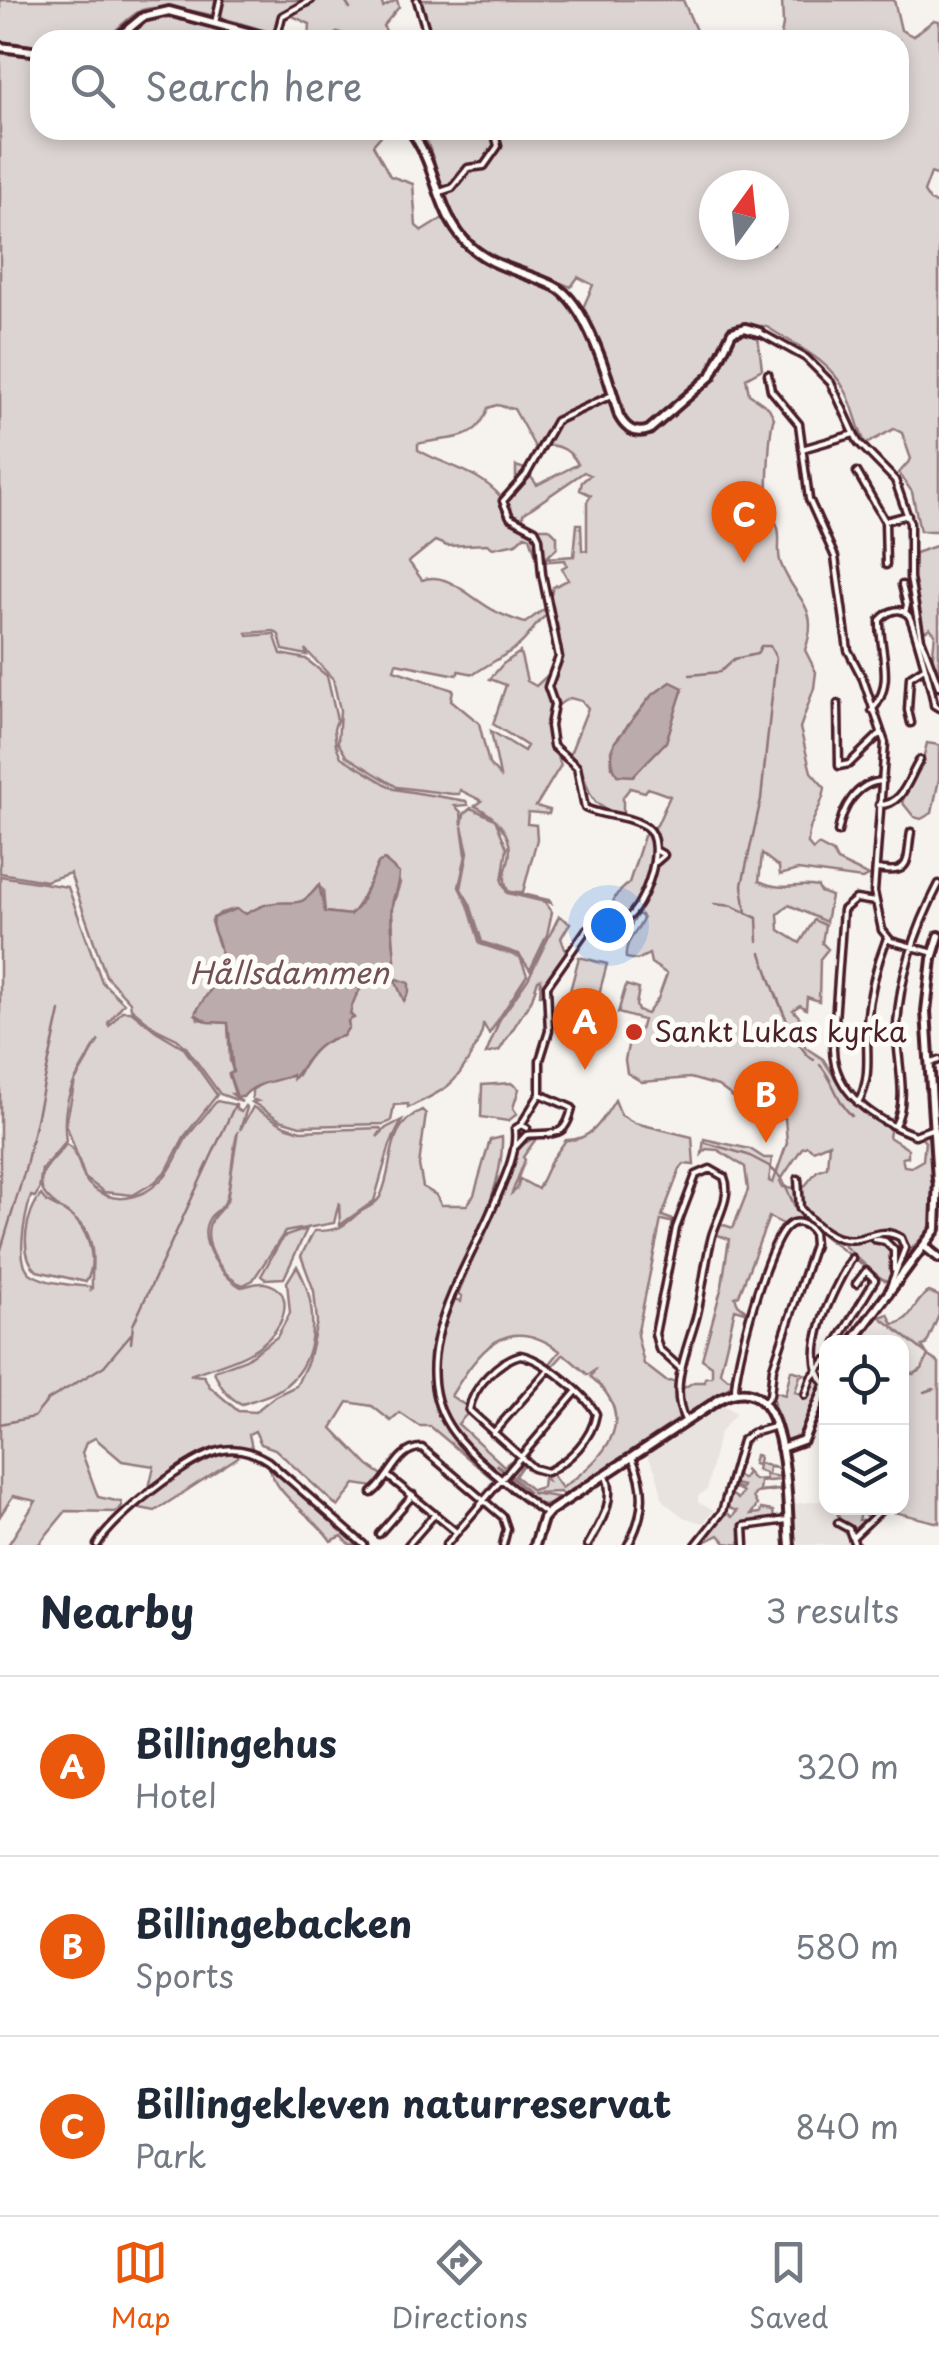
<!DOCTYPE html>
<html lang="en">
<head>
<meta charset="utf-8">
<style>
  :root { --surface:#fff; --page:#f2f2f3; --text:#1f2937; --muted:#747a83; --line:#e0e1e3; --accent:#ea580c }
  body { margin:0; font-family:"Playpen Sans",sans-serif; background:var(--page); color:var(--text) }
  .controls { position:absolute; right:30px; bottom:30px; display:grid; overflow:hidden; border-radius:20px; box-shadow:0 5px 15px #0003 }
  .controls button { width:90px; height:90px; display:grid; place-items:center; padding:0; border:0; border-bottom:2px solid var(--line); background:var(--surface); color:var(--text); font:50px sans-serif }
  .compass { position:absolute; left:699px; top:170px; width:90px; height:90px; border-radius:50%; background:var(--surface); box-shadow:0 5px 15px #0003; rotate:15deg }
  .you { position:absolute; left:608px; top:925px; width:35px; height:35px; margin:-25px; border:8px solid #fff; border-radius:50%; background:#1a73e8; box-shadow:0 0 0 15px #1a73e833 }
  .badge { display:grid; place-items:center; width:65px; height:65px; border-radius:50%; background:var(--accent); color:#fff; font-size:32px; font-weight:700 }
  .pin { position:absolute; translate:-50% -82px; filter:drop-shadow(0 2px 5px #0008) }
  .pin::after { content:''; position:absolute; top:52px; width:35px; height:30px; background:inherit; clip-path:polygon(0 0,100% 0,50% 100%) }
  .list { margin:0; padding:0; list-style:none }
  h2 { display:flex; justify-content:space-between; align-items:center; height:130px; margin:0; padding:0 40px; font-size:42px }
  h2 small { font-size:32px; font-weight:400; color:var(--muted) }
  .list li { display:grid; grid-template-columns:65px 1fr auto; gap:30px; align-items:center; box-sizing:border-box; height:180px; padding:0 40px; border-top:2px solid var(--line) }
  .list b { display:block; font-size:38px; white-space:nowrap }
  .list p { margin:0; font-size:32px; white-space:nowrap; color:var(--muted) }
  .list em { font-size:32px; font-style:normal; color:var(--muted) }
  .icon { flex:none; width:55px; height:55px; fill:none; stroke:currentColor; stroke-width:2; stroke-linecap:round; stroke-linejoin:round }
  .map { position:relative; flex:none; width:939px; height:1545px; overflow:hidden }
  .search { position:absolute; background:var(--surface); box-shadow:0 5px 15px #0003; left:30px; right:30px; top:30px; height:110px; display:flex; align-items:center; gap:25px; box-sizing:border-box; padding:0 35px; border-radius:30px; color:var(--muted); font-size:38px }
  .sheet { height:670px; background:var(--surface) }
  nav { display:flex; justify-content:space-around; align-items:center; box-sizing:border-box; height:140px; border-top:2px solid var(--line); background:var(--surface); font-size:28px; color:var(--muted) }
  nav a { display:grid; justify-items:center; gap:5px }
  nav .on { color:var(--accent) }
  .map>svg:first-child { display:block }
</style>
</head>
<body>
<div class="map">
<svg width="939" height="1545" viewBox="0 0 939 1545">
  <rect width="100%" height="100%" fill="#f6f3ef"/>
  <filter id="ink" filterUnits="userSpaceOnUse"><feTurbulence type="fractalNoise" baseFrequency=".01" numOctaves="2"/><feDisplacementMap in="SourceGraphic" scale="20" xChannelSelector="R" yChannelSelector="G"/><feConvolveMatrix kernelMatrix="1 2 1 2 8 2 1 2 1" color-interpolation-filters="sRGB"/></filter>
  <g filter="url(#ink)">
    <!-- built -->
    <path fill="#e9e3e0" d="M875 1318H880L928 1355 922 1369 913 1375 902 1369V1342H857Z
      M722 1404 736 1413 719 1434 707 1490 698 1496V1502L714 1510 704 1523 699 1522 683 1517 663 1501 656 1472 646 1453Z
      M826 1500V1508H831L848 1535 849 1545H794L793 1504Z"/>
    <!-- green -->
    <path fill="#dcd4d2" stroke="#937a7e" stroke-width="2.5" fill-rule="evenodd" d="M0 0H381L383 7 397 0 399 7 383 26 392 40H345L343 34 338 32 327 40H309L310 24 284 12 272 33C240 23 173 0 142 10 129 16 117 30 105 40H40V49L14 47 0 42Z
      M420 0H683L700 40H432Z
      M782 0H894L901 30 913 36 934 20 939 21V176L931 173 924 192 930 201 939 204V677L932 662 935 634 930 628 923 632 913 578 915 553 939 545 938 531H920L912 492 899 473 911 459 902 433 894 429 866 444C857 428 855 409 846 392 829 359 796 346 767 327L762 326 758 336 762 369 746 378 749 394 769 408 774 418C769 429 766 497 769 511 770 516 775 520 777 525 782 536 776 552 781 564 795 600 821 606 805 650L816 672 814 688 800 728 811 772 825 788C823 808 807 822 808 844L813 850 818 845 833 853 837 861 869 876 862 879 798 870 780 875 779 867 762 854 759 881C785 893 793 882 818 887L820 892 831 896 826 922 789 905 778 914 779 930 800 943 814 920 825 925 822 943 828 949 820 959 819 1001 807 997 806 1009 800 1005 793 1010 801 1019V1037L806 1048 823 1059 846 1095 857 1106 891 1126 889 1137 908 1149V1157L902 1158 904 1166 911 1167 923 1160 925 1142 920 1136 930 1130 935 1225 909 1251 903 1238 895 1232H881L849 1241 830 1234 803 1210 800 1192 817 1171 827 1167 829 1143 813 1150 807 1146 802 1148 780 1181 783 1187 799 1188C796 1210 806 1214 820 1229L815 1231 800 1221 785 1225 769 1217 739 1295 735 1297 738 1304 749 1313 735 1309 720 1372 728 1379 734 1378 731 1386 687 1416 682 1404V1389L694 1382H705V1378L712 1376V1366L702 1359 722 1286 729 1239 715 1234 718 1223 733 1228 748 1190 745 1167 718 1150 706 1149 702 1154 704 1139 750 1149 764 1158H772L769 1181 773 1183 787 1143 785 1118 771 1112 755 1113 718 1086 690 1078 642 1082 627 1073 625 1060 629 1041 638 1037 643 1020 618 1013 626 985 639 989 636 1005 638 1011 647 1014 658 999 667 974 651 963 649 954 637 960 626 958C624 941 637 934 643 919L641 915H637L628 931 626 924 633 913 630 911 619 919 609 917 607 913 617 894 629 883 644 836 657 825 670 796 648 788 645 792 630 788 623 797V814C577 806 595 779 570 754L588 708 582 701 570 698C535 715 549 738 561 765L536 806 550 810 549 814 528 812 527 824 536 825 537 839 523 892H514L549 900 551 903 508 891C502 877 506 872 509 858 514 834 494 815 475 806L482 801 460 790 459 794H452L397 787 346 756 338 743 340 710 333 679 305 649 307 655 283 650 279 635 274 631 247 633 248 636 274 634 281 654 306 659 327 676 337 720 334 729 336 745 341 757 394 789 466 801 468 805 455 806 461 812 462 825 464 814 471 808 495 819 507 848 502 881 507 893 545 902 552 912 547 935 530 970 519 954 482 942 470 904 461 889 468 852 462 826 466 855 459 887 468 905 480 944 520 957 527 975 489 1034 483 1023C484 1037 461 1075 450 1084 439 1094 421 1101 408 1108V1104L394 1105 391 1121 384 1124 300 1126 280 1120 252 1102 257 1101 252 1099V1090L267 1080 298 1075C309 1055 320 1040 343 1036L348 1021 353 1017 350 1014 351 1002 362 986 391 978 389 965 394 958 392 908 400 883 386 861C370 870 366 900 350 915L325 912 323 890 318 886 305 902 286 905 268 904 246 914 235 909 220 913 211 922 221 951 219 980 196 1011 198 1019 228 1023 230 1061 234 1073 229 1075 235 1094H232L242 1102 220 1094 186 1047 177 1039 156 1029 131 1008 130 1002 106 976 70 873 46 881 0 873V52L40 56V130H386L373 145 390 176 413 184 416 226 422 231 443 218C461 256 500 267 537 282 549 287 562 290 570 301 596 335 601 396 625 431L645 435 656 419 639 429 629 425 583 308 593 285 578 277 571 287C544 275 515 269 490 255 450 234 443 181 427 142L418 130H899V40H780L783 25ZM714 185H774V245H714ZM497 405 514 409 535 447C555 444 567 445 578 464L537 485 525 469 516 466V482L501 497C478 470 447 467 418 450V444C446 436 477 445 488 408ZM584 472 590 475 582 482 580 490 591 495 587 502V551L582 550 581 524H577L574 556 546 558 557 548V536L549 528H536L523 522V514ZM525 535 530 537 538 562 565 560 567 565 562 568 568 580 553 587 547 607 525 623C518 621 502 615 495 611 472 600 448 570 422 580L409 562 435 541 447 546 487 544 493 548 516 543ZM547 615 557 622C563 659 565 660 536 686L527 681 520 652 503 664 490 679 506 685 493 724 527 746 524 751 491 731 500 776 489 764 479 723 451 700 453 690 394 670 396 663 457 675 459 671 474 674C488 664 505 656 518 646 531 636 534 623 547 615ZM682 692C673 705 674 720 668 734 661 748 649 756 640 769L612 767 611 751 615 742 652 695Z
      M165 14H180L266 40H118C132 27 145 17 165 14Z
      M927 743 939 745V779L932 813 921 819 914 817 902 802 923 759Z
      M0 876 68 887 102 982 124 1003 108 1023 109 1026 122 1011H131L156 1031 183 1047 217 1095 184 1137 167 1170 155 1182 133 1195 104 1192 85 1178 66 1124 75 1081 99 1040C77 1075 60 1097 66 1141L42 1169 39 1190 35 1197 31 1196C26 1213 13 1265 33 1275 49 1284 73 1285 91 1287L90 1291 92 1288C91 1269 96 1251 87 1233 76 1210 25 1201 46 1168 51 1160 60 1153 66 1144 82 1153 77 1176 93 1188 119 1208 149 1196 168 1172 176 1161 180 1148 187 1137 197 1125 207 1112 217 1101L236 1105V1109L241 1112 245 1106 247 1108 240 1130 253 1107 285 1126 301 1131 380 1128 382 1130 377 1137 386 1128 402 1120 390 1145 374 1201 340 1225 339 1202 334 1223 285 1232 253 1280 243 1285C224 1279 204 1248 209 1226 211 1216 222 1210 227 1201L238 1131C231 1153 233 1180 225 1202 221 1210 213 1212 209 1219 196 1241 222 1277 241 1287 248 1286 256 1282 264 1283 295 1288 286 1322 269 1338 248 1359 216 1365 190 1375L204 1376 209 1386 238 1411 255 1412 275 1396 296 1386 308 1361 317 1322 314 1291 301 1256 314 1231C334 1231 341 1229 355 1216 363 1208 374 1207 380 1197 396 1165 383 1128 422 1110L426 1114 419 1165 423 1187 436 1195 441 1205H467L474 1195 490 1140 502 1137C506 1228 398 1335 439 1416 452 1443 479 1456 497 1477L485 1495H482L494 1480 430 1426H419L400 1413 391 1421 372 1406 348 1402 332 1428 369 1466 384 1476 374 1487 355 1484 338 1507 275 1449 261 1444 255 1431 249 1434 252 1448 212 1449 149 1488 154 1466 122 1461 95 1438 86 1443 82 1453 98 1497 121 1502 122 1506 116 1512 66 1511 38 1545H8L36 1501 13 1496 0 1516Z
      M559 916 570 923 561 938 567 954 546 984 544 995H540L541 979 538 980 532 999 499 1051 486 1054 500 1019 528 979Z
      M579 957 607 964 594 1013 566 1006Z
      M511 1083 519 1089 513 1108 517 1114 508 1121 481 1117 482 1085Z
      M615 1100 621 1115 635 1123 692 1137 694 1165 684 1164 680 1169 662 1216 676 1221 675 1223 661 1220 637 1335 644 1364 666 1381 678 1382 679 1422 566 1497 560 1492 531 1493 564 1498C544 1514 520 1499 508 1475L529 1493 509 1474 520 1462 524 1463 515 1476 532 1490 542 1487 543 1478 547 1480 544 1475 551 1473 562 1488C605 1458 641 1419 591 1377L594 1371 588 1375 564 1354 551 1368 549 1365 560 1351C506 1311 479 1351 451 1396L466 1406 464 1410 467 1414 458 1424 504 1466 516 1457 506 1471 496 1464 505 1472 500 1473C487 1460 471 1450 458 1435 423 1394 436 1343 455 1299L461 1302 462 1296 458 1294 520 1146 538 1136 523 1157 525 1160 512 1193 517 1189 520 1179 538 1189 551 1161 566 1140C592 1141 603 1119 615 1100Z
      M41 1195C47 1204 51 1204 61 1209 86 1222 100 1257 86 1282L37 1271C18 1254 26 1212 41 1195Z
      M307 1229 284 1278 265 1279 261 1276 283 1237Z
      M839 1241H883L893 1250V1271L887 1281 877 1276Z
      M297 1266C317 1302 321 1356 286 1385 274 1395 256 1399 242 1404 228 1398 219 1385 214 1371L246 1359 277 1337 290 1313 287 1282Z
      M929 1292 939 1296V1315L926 1345 922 1346 928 1356 939 1363V1523L890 1511 870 1519 861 1513 859 1520H864L866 1524 855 1533 841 1521 834 1508H902V1369L913 1374 922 1369 928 1355 880 1317 888 1314 893 1324C913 1322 914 1299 929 1292Z
      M791 1370 804 1374 800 1376 795 1392 806 1396 816 1376 822 1388 797 1441 787 1444 778 1422 785 1444 769 1400 775 1411 772 1391 785 1395Z
      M238 1452V1457L155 1511 135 1507C164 1486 200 1451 238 1452Z
      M755 1455 759 1456 758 1463 777 1468 769 1467 768 1475 781 1477V1483L779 1480 760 1482 759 1491 779 1489 782 1486 783 1493 779 1490 756 1493 753 1497 757 1505 751 1514 760 1513 761 1509 773 1511 774 1518 740 1524V1545L726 1543 719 1535 699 1545 725 1511 732 1517 737 1511 726 1507 731 1494 738 1499 743 1492 736 1488 733 1490V1486L741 1489 743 1486 734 1484 735 1474 742 1479 747 1473 744 1469 754 1480 766 1479 765 1473 757 1470 758 1465 753 1464Z
      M269 1467 359 1545H350L342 1536 331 1541C314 1515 278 1499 269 1467Z"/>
    <!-- water -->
    <path fill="#bbabac" stroke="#8e7378" stroke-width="2.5" d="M671 682 683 688 666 742 633 776 617 775C611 764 610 754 615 742L652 695Z
      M384 860 399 873C399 885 394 893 392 905 389 925 395 946 395 961L389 965 391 977 409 983V992L404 1001 395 980C365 978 356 987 350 1014L354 1018 348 1021 349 1027 343 1036C317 1040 308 1059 293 1079L292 1075C278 1082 255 1081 243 1097H237L229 1074 233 1072 228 1023 208 1022 195 1014C208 988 225 982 220 948 218 935 210 930 213 918L236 909 246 914C253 910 260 906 268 904 295 899 299 911 319 885L325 912 350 915 360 904 378 863Z"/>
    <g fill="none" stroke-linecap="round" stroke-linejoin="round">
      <!-- stream -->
      <path stroke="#8e7378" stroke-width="2.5" d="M344 0 350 9
        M722 670 734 659 757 654 761 646H770L776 658 761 799 742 885 746 913
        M690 675 720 672
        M714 904 732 906 757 918 758 941
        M761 953C769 976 794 1051 814 1060
        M820 1065C834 1080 836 1101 852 1116
        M706 1143 748 1155 769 1166 782 1179 797 1211 826 1238 885 1281
        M0 1253 25 1170 60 1011
        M131 1343 133 1325 235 1105
        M924 1392 934 1389
        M0 1424 34 1417 48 1400 104 1366 131 1334"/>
      <!-- street casing -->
      <g stroke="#4a1f2b" stroke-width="11">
        <path id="street" d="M417 0 429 40
          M215 23 220 0
          M276 40 282 16 311 0
          M440 192 452 188 468 168 484 166 498 146 494 130
          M759 332 806 358 831 383 858 442 895 480 910 523V578L921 639 939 687
          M768 374 771 390 799 424 809 499 835 557 848 650 863 679 885 743 874 892 882 930 891 941 934 953
          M802 449 854 434
          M857 472 885 521 886 565
          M885 521 908 515
          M902 585 907 605 905 613
          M838 704 839 766 849 764 881 733
          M872 710C896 684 879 650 880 620 887 612 900 605 909 616 913 622 934 697 934 705L939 708
          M911 723 908 710 910 677 924 668
          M879 805C904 805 908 778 920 760
          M838 832C842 809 856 782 883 781
          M656 862 664 855 657 851
          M877 869C914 876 906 857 911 832
          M875 902 856 899 843 910 833 1049C834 1094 876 1121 915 1135L934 1128
          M929 1064 939 1060
          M858 1103C872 1078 866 1052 867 1024 869 995 876 966 887 938
          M521 1125 540 1094V1060L549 1031 547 986 587 929C599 922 614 927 625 920 644 908 668 843 646 827 629 815 604 817 585 808L577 767 553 746 550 726 554 704 548 687 559 657 542 574 539 538 535 530 510 517 503 501 526 475 556 421 612 395
          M895 1125C910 1098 895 1055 897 1025 900 975 916 928 939 884
          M527 1128 521 1125 515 1129C518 1155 502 1184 492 1209 465 1273 405 1357 449 1426 467 1455 518 1493 546 1514
          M516 1146 526 1135C553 1132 565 1140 572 1108L540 1094
          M798 1179 800 1208C853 1270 868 1218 901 1238L905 1248 890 1287
          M874 1239 885 1241 894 1250V1270
          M837 1342 875 1280 866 1271 856 1284
          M520 1355C541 1358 586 1394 596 1414 592 1439 569 1461 547 1472L533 1468 469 1410C473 1387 498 1361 520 1355Z
          M681 1369 659 1349 655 1334 676 1228 696 1175 710 1169 724 1177C732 1196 717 1218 712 1236 705 1262 703 1288 697 1314 689 1347 668 1386 685 1420
          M826 1385C798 1355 834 1288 852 1258
          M735 1392C734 1366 767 1244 787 1227 796 1218 807 1224 813 1232L814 1245 773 1368 770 1395 765 1401
          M805 1395 811 1378 826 1360
          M493 1433 549 1369
          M389 1477 455 1531
          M372 1493C390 1480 397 1447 422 1448L503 1517 507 1529 503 1545
          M838 1523 849 1529 855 1545
          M379 1534 413 1495
          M854 1536 881 1510
          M97 1545C113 1517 191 1455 223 1450 239 1447 254 1452 268 1461L364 1545
          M408 1545 435 1514
          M446 1545 576 1392
          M588 1545C600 1523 616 1501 606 1476
          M628 1545C644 1517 647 1489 633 1460
          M696 1545 722 1512 742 1441 752 1433 777 1426
          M745 1545 744 1526 787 1520"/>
      </g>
      <!-- secondary casing -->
      <g stroke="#4a1f2b" stroke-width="14">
        <path id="secondary" d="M115 40 143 17 169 11 277 40
          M0 47 40 52
          M410 130C437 164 436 210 465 241 488 267 524 271 554 286 586 301 610 382 619 416 626 429 635 435 649 430L711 376 732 332 745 328 759 332
          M937 1180 926 1011 932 959 939 936
          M924 1246 939 1258
          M852 1342 936 1229 938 1177
          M781 1448 803 1440 826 1385
          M535 1545 543 1519 550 1511 720 1399C792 1360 786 1507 790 1545"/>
      </g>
      <!-- street -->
      <use href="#street" stroke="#fdfcf7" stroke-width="4"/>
      <!-- secondary -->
      <use href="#secondary" stroke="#fdfcf7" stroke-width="6"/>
    </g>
  </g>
  <!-- markers -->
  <circle fill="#c8321e" stroke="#fdfcf7" stroke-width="4" cx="634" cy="1032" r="10"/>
  <g text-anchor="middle" stroke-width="10" stroke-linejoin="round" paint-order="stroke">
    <!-- poi labels -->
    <g font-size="28" fill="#4a1f2b" stroke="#fdfcf7" text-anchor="start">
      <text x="654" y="1042">Sankt Lukas kyrka</text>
    </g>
    <!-- water labels -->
    <g font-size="30" font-style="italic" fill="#725058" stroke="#fdfcf7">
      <text x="289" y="984">Hållsdammen</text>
    </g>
  </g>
</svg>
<div class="controls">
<button><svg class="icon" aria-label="locate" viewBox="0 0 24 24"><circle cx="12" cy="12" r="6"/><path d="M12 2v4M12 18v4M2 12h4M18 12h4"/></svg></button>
<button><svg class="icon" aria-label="layers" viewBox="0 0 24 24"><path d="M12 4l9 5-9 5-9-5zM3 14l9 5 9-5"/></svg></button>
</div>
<svg class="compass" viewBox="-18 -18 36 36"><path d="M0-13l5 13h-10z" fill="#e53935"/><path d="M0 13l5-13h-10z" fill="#747a83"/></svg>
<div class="you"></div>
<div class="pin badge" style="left:585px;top:1070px">A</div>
<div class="pin badge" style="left:766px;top:1143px">B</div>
<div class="pin badge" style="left:744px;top:563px">C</div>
<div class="search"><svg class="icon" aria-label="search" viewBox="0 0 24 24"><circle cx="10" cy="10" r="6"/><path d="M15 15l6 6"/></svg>Search here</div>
</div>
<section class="sheet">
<h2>Nearby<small>3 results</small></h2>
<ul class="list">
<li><span class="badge">A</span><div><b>Billingehus</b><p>Hotel</p></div><em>320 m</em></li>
<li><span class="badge">B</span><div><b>Billingebacken</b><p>Sports</p></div><em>580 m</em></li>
<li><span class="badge">C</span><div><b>Billingekleven naturreservat</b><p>Park</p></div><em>840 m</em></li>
</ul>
</section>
<nav>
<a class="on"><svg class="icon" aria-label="map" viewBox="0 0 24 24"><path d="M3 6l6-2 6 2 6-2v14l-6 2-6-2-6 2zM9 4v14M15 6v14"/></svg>Map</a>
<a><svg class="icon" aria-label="directions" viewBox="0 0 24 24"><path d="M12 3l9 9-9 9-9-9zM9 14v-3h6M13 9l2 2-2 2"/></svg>Directions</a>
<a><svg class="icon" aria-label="saved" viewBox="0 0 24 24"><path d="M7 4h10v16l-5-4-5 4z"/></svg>Saved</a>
</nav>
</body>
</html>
